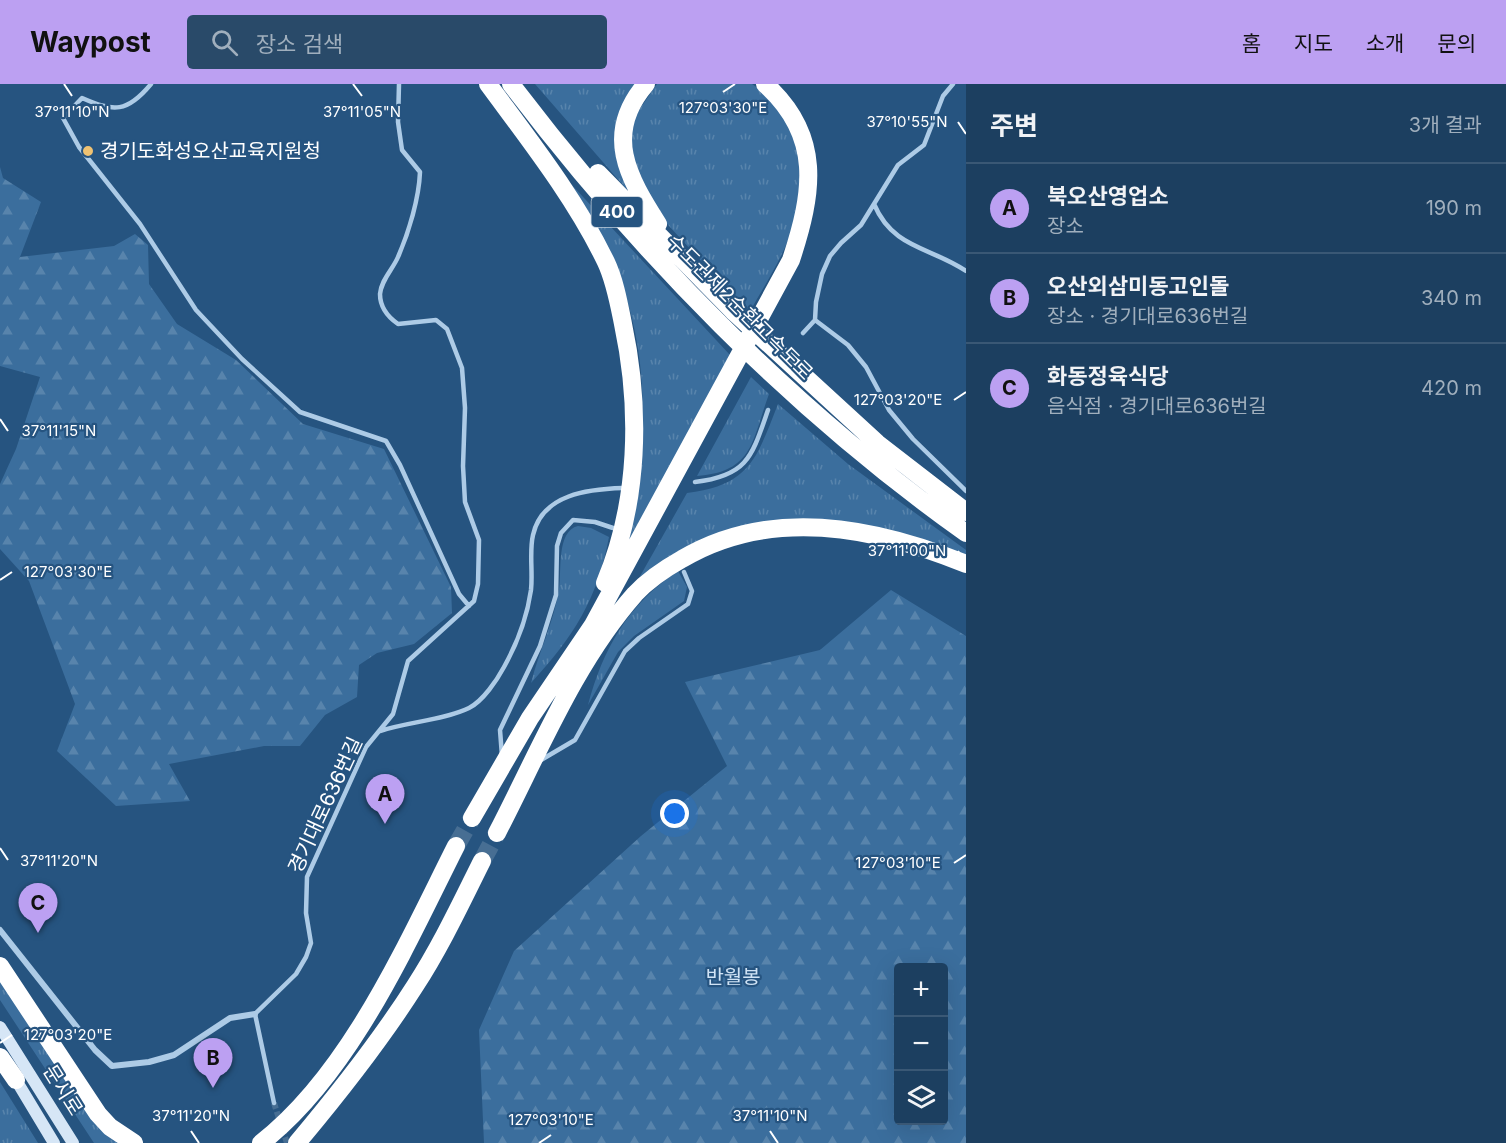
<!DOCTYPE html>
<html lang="ko">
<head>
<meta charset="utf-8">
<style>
  :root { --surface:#1c3f60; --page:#294a69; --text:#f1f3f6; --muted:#a0afbd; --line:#3a5875; --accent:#bca0f2 }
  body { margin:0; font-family:Inter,"Noto Sans KR",sans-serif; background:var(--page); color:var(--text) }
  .controls { position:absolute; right:18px; bottom:18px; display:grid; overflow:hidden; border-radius:6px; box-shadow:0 6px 24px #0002 }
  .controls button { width:54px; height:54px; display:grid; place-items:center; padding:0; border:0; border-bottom:2px solid var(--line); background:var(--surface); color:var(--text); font:30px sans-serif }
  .you { position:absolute; left:675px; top:730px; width:21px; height:21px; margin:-15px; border:4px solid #fff; border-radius:50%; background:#1a73e8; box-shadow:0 0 0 9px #1a73e833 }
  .badge { display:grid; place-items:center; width:39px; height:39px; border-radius:50%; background:var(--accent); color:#111; font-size:20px; font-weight:700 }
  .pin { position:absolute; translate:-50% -50px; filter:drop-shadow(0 2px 3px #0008) }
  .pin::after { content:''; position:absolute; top:32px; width:21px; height:18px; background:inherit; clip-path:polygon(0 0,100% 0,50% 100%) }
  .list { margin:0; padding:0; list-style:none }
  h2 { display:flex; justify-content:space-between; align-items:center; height:78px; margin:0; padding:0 24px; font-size:26px }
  h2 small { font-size:20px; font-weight:400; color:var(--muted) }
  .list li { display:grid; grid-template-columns:39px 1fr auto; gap:18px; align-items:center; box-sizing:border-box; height:90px; padding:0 24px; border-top:2px solid var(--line) }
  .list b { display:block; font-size:22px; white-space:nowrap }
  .list p { margin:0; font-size:20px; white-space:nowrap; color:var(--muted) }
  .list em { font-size:20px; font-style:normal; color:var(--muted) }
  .icon { flex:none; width:33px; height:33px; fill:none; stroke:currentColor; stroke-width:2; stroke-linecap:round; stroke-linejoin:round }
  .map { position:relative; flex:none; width:966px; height:1059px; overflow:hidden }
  header { display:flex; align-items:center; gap:36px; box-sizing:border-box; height:84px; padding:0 30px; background:var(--accent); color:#111 }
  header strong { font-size:28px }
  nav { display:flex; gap:33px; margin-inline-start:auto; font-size:21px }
  .search { width:420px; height:54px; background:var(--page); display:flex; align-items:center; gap:15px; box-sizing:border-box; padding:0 21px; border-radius:6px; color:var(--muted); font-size:22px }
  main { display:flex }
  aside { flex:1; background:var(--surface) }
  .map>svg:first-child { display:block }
</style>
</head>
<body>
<header>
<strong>Waypost</strong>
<div class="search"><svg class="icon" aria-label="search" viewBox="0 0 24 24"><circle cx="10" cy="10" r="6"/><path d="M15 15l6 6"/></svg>장소 검색</div>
<nav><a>홈</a><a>지도</a><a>소개</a><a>문의</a></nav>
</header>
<main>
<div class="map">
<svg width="966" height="1059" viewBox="0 0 966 1059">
  <defs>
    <pattern id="grass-tufts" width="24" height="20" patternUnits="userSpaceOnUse" patternTransform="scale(1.5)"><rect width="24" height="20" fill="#3b6e9d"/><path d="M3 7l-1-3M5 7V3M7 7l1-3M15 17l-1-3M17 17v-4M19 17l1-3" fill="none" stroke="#5884ac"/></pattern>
    <pattern id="forest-firs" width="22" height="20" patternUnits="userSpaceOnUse" patternTransform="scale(1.5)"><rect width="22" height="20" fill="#3b6e9d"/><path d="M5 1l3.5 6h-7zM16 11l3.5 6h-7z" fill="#5884ac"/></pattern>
  </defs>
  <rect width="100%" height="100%" fill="#265480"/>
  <!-- grass -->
  <path fill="url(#grass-tufts)" d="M535 0H639L620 85 629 108Z
    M657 0H752C760 6 770 13 777 21 803 53 806 109 792 146 782 175 764 202 749 229L658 130 631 72 632 36Z
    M571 100 730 271 625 466C644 373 654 290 621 198 609 165 587 132 571 100Z
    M751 293 769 310C752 356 754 388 697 392Z
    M778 320 848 380 966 466V472L945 463 747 443 634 503 687 409C751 401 757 373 778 320Z
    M578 442 591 444 609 453C597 516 574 552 531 599 539 567 554 538 559 505 562 487 556 447 578 442Z
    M678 487 687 503 684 517 634 552 618 568 588 621C603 565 628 520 678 487Z
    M0 895 120 1059H94L0 916Z
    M0 998 38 1059H0Z"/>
  <!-- forest -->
  <path fill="url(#forest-firs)" fill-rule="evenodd" d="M0 83 3 94 41 118 20 173 114 162 135 150 148 161 149 200 177 240 236 276 303 340 384 365 451 503 452 529 414 560 377 569 359 581 357 613 325 631 300 662H264L169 680 190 717 116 722 57 667 75 620 29 497 0 465V400L16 365 40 293 0 282Z
    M891 506 966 552V1059H484L479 946 514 867 641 752 727 682 685 598 820 566ZM898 884H944V1036H898Z"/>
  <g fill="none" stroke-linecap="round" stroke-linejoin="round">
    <!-- street-tunnel -->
    <path stroke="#476e93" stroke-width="6" stroke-dasharray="6 3" stroke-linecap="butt" d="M274 1019 287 1059"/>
    <!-- highway-tunnel -->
    <path stroke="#476e93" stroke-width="18" stroke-dasharray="18 9" stroke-linecap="butt" d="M456 762 472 734
      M482 777 497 749"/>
    <!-- lane -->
    <path stroke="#adcbe6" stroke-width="4.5" d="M151 0C127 29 114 28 82 14L63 34 79 63 140 140 196 226 242 275 300 328 386 357 400 381 459 510 469 522
      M874 120C893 165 931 163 966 187
      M815 236 848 261 866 283 889 326 913 355 966 407
      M803 249 815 236 816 218 822 190 830 172 841 159 861 141 898 81 924 61 943 12 953 0
      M695 398C748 392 752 372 768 326
      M380 647C407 638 444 636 469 624 483 617 497 596 504 583 518 558 527 534 531 506 533 488 529 468 533 451 542 410 589 405 623 404
      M502 672 500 646 540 562 556 511 557 462 561 449 573 436 595 438 613 444
      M541 676 575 656 625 567 639 554 688 520 692 507 684 488
      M274 1019 255 930 296 890 306 873 311 859 306 829 307 793 366 663 393 630 408 577 474 517 478 500 479 456 465 418 463 382 465 324 462 284 447 245 436 236 398 240C388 233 380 223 380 210 381 196 393 185 398 173 409 148 419 114 420 88L402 66 398 38 399 0"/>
    <!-- street -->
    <path stroke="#adcbe6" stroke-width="6" d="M0 846 95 966 112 982 149 978 174 971 230 934 255 930"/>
    <!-- secondary -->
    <path stroke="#d6e6f6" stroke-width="12" d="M0 943 73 1059
      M13 991 54 1059"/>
    <!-- highway -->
    <path stroke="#fff" stroke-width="18" d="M488 0C530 57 575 114 606 178 615 197 619 220 623 240 641 325 639 418 605 499
      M511 0C639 169 793 326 966 449
      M646 0C603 50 628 93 658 140
      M598 89 733 227 877 359 966 428
      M472 734 530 634 593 541 791 176C813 109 823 52 765 0
      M497 749C539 668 575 578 635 510 648 496 666 484 682 475 771 422 876 443 966 480
      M0 882 98 1030 110 1043 134 1059
      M0 973 16 996
      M261 1059C350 990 406 861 456 762
      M297 1059C339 1009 380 957 415 902 441 862 461 819 482 777"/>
  </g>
  <!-- ticks -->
  <path fill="none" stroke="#fff" stroke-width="2" d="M64 0 72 12M353 0 362 12M723 8 735 0M958 38 966 50M954 316 966 308M0 335 8 347M958 467 966 479M0 496 12 488M0 764 8 776M954 779 966 771M0 959 12 951M191 1047 199 1059M770 1047 778 1059M539 1059 551 1051"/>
  <!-- markers -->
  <circle fill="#efc272" stroke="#265480" stroke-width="2" cx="88" cy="67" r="6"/>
  <g text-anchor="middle" stroke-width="4.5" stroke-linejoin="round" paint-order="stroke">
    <!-- shield labels -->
    <rect fill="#265480" stroke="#beccd9" stroke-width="1.5" x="591.5" y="113" width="51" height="30" rx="4.5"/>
    <g font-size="18" font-weight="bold" fill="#fff">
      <text x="617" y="134">400</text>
    </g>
    <!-- poi labels -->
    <g font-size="20" fill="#fff" stroke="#265480" text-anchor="start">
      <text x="100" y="74">경기도화성오산교육지원청</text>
    </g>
    <!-- street labels -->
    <g font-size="20" fill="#fff" stroke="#265480">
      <text transform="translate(740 223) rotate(45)" y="7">수도권제2순환고속도로</text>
      <text transform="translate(325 721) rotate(-65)" y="7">경기대로636번길</text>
      <text transform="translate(63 1006) rotate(58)" y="7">문시로</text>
    </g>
    <!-- park labels -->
    <g font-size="20" fill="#d0e3f5" stroke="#265480">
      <text x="733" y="900">반월봉</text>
    </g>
  </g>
  <g font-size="15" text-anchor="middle" fill="#fff" stroke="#265480" stroke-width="4.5" stroke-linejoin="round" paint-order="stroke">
    <text x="723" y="29">127°03'30"E</text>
    <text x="72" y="33">37°11'10"N</text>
    <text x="362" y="33">37°11'05"N</text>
    <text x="907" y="43">37°10'55"N</text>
    <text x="898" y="321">127°03'20"E</text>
    <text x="59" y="352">37°11'15"N</text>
    <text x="907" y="472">37°11'00"N</text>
    <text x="68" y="493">127°03'30"E</text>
    <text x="59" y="782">37°11'20"N</text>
    <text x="898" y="784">127°03'10"E</text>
    <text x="68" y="956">127°03'20"E</text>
    <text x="191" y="1037">37°11'20"N</text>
    <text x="770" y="1037">37°11'10"N</text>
    <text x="551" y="1041">127°03'10"E</text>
  </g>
</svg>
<div class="controls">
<button>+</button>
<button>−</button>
<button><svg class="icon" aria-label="layers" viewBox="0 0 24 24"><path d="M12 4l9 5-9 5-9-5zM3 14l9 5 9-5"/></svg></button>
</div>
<div class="you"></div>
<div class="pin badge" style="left:385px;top:740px">A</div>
<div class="pin badge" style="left:213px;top:1004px">B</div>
<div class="pin badge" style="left:38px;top:849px">C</div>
</div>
<aside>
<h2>주변<small>3개 결과</small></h2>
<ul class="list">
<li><span class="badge">A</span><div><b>북오산영업소</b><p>장소</p></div><em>190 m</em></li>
<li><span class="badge">B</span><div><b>오산외삼미동고인돌</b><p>장소 · 경기대로636번길</p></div><em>340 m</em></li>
<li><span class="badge">C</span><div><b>화동정육식당</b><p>음식점 · 경기대로636번길</p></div><em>420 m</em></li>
</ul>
</aside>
</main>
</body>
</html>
